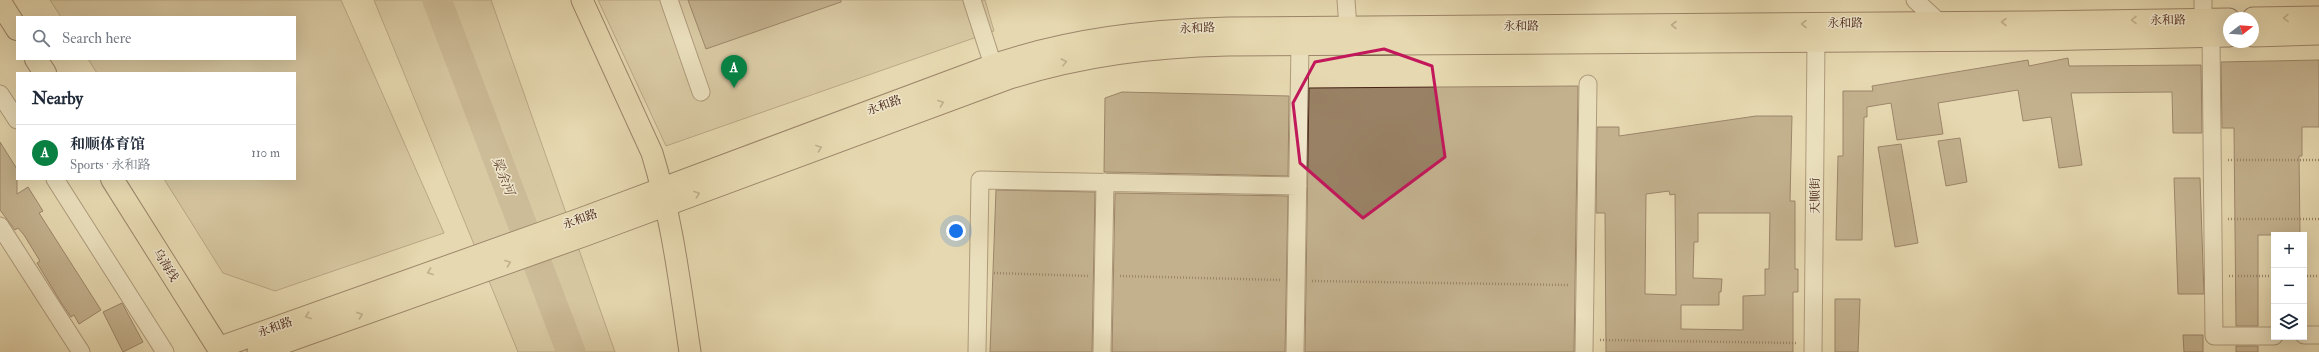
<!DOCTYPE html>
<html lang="en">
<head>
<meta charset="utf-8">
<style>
  :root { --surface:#fff; --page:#f6f6f7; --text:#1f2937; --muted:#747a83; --line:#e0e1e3; --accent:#0b8043 }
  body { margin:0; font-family:"IM FELL Double Pica","Noto Serif SC",serif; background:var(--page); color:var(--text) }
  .controls { position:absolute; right:12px; bottom:12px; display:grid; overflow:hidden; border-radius:0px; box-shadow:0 4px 16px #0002 }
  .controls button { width:36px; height:36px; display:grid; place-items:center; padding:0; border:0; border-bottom:1px solid var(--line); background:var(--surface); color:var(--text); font:20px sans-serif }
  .compass { position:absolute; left:2223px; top:12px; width:36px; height:36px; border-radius:50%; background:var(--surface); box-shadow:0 4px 16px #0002; rotate:73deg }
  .you { position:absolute; left:956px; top:231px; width:14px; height:14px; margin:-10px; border:3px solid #fff; border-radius:50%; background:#1a73e8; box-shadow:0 0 0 6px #1a73e833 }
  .badge { display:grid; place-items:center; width:26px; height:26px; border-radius:50%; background:var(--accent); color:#fff; font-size:13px; font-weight:700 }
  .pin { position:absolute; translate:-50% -33px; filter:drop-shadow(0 1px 2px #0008) }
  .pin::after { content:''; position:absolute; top:21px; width:14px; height:12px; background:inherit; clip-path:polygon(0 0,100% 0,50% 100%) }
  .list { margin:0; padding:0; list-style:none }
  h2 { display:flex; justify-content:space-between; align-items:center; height:52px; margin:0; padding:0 16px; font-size:17px }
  h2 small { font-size:13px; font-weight:400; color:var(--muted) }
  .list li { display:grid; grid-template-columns:26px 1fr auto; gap:12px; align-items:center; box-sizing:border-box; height:56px; padding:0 16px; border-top:1px solid var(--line) }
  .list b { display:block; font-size:15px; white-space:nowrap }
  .list p { margin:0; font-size:13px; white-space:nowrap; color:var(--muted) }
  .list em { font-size:13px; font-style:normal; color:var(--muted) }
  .icon { flex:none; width:22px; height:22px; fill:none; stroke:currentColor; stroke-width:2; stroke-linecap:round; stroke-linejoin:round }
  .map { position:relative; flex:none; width:2319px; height:352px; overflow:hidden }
  .search { position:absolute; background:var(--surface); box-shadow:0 4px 16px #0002; left:16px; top:16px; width:280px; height:44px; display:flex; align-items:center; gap:10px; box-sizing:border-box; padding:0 14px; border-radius:0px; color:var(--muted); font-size:15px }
  .panel { position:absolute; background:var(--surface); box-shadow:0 4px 16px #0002; left:16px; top:72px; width:280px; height:108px; border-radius:0px }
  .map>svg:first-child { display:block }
</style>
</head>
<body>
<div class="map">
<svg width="2319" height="352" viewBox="0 0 2319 352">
  <rect width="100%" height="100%" fill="#e6d8b0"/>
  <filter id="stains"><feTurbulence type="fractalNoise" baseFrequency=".005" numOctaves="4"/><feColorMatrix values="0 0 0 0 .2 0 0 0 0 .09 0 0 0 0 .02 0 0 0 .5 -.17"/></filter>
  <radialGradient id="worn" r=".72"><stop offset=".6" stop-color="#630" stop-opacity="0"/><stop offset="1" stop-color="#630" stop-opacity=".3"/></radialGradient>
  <!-- green -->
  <path fill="#cbb995" stroke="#886e54" d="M50 0H341L444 233 275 291 223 273 164 179H295V73H97L88 59H295V17H61Z
    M374 0H491L615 352H518Z
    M598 0H985L994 31 666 146Z"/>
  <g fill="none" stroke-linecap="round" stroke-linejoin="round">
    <!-- river -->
    <path stroke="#af9a7b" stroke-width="29" d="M437 0 571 352"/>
  </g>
  <!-- building -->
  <path fill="#998165" stroke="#452214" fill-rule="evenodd" d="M688 0H841V2L706 49Z
    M2068 58 2069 66 2201 65 2202 133H2173L2172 92 2071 93 2082 165 2059 168 2051 117 2023 121 2018 90 1938 103 1943 134 1897 140 1891 103 1867 107V117H1864L1862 240H1836L1838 156H1843V91H1873L1872 86 2028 60 2029 66Z
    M2319 60V127H2302V156H2299L2300 235H2258V326H2236L2234 128H2222L2221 62Z
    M1578 86 1574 352H1305L1309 88Z
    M1122 92 1289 96 1288 176 1104 172 1105 98Z
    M1756 116H1792L1790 201H1795V269H1798V292H1793V352H1606L1605 213H1596L1597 127H1619V136ZM1669 191 1670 195 1675 194 1676 295 1645 294 1646 194ZM1698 213H1770L1769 269H1765V295L1743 296V330L1681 329V305H1719V292H1721L1722 279 1693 278 1694 242H1698Z
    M1960 138 1967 182 1946 186 1938 141Z
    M0 142 17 169V194L28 187 43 211 39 213 101 310 79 324 74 315 71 317 62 304 37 263 40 261 24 235 18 228 15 230 0 210Z
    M1901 144 1918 243 1895 247 1878 147Z
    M2174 178H2200L2204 294H2178Z
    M996 190 1095 192 1092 352H990Z
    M1115 193 1288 196 1285 352H1112Z
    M1835 299H1860L1858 352H1835Z
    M122 303 143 342 123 352 103 312Z
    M2183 335H2203V352H2184Z
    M2236 346H2258V352H2236Z"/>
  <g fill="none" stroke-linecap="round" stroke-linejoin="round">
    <!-- minor casing -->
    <g stroke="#6d503b" stroke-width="19">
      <path id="minor" d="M669 0 701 92
        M972 0 993 65
        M1346 0 1348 27
        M1915 0 1940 23
        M2203 19V0
        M2211 36 2214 336H2274
        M0 94 17 120
        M55 179 165 352
        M0 226 81 352
        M2304 335H2319
        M977 352 980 180 1298 186
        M1102 352 1105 182
        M1295 352 1300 44
        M1584 352 1588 84
        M1813 352 1816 41"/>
    </g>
    <!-- major casing -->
    <g stroke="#452214" stroke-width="23">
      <path id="major" d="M582 0 652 153C672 218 680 285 690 352
        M2253 18 2319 17
        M2253 36 2319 34
        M218 348 580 219 993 65C1070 39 1147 30 1228 28L2026 22 2229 19
        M258 352 586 235 1010 78C1084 55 1151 47 1228 45L2026 40 2229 36"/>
    </g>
    <!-- highway casing -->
    <g stroke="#452214" stroke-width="24">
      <path id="highway" d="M0 2 17 29
        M36 59 45 73
        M112 179 221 352"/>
    </g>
    <!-- path -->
    <path stroke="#452214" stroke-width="2.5" stroke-dasharray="1 2" stroke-linecap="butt" d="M2228 160H2319
      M2228 219H2319
      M994 273 1089 276
      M1120 276 1281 280
      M2229 276H2274
      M2304 276H2319
      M1312 281 1569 285
      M1600 340 1797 343"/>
    <!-- minor -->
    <use href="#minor" stroke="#efe6cc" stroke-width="17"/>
    <!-- major -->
    <use href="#major" stroke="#e6d8b0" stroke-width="21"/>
    <!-- highway -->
    <use href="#highway" stroke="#e6d8b0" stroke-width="22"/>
  </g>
  <!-- one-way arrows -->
  <defs><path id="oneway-chevron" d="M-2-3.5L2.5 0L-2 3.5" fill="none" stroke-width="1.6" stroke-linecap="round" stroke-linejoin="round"/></defs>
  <g stroke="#967d62">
    <use href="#oneway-chevron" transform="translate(2286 18) rotate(179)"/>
    <use href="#oneway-chevron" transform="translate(2134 20) rotate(179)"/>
    <use href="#oneway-chevron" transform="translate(2004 22) rotate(180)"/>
    <use href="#oneway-chevron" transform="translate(1804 24) rotate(180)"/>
    <use href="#oneway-chevron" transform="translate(1674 25) rotate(180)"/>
    <use href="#oneway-chevron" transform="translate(1064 62) rotate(-14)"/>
    <use href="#oneway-chevron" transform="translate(941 103) rotate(-20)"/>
    <use href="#oneway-chevron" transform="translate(819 148) rotate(-20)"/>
    <use href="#oneway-chevron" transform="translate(697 194) rotate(-20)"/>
    <use href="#oneway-chevron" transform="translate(508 263) rotate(-20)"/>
    <use href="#oneway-chevron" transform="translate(430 272) rotate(160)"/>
    <use href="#oneway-chevron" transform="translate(360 315) rotate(-20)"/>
    <use href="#oneway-chevron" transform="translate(308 316) rotate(160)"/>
  </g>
  <!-- marked area -->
  <path d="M0 0H2319V352H0ZM1384 49 1432 66 1445 157 1363 218 1300 163 1293 103 1315 62Z" fill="#e6d8b0" fill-opacity=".55" fill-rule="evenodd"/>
  <path fill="none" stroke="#c2185b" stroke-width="3" stroke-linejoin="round" d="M1384 49 1432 66 1445 157 1363 218 1300 163 1293 103 1315 62Z"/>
  <g text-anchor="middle" stroke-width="3" stroke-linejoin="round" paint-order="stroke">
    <!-- street labels -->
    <g font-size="12" fill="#452214" stroke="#efe6cc">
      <text transform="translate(2168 20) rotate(-1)" y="4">永和路</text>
      <text x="1845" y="27">永和路</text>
      <text x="1521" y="30">永和路</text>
      <text transform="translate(1197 28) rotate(-2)" y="4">永和路</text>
      <text transform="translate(884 105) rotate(-20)" y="4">永和路</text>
      <text transform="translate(1815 196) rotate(-90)" y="4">天顺街</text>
      <text transform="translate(580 219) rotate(-20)" y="4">永和路</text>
      <text transform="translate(166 265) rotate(58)" y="4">乌海线</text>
      <text transform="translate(275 327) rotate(-20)" y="4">永和路</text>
    </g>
    <!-- water labels -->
    <g font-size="13" font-style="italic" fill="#654633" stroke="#efe6cc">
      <text transform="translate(504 176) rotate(69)" y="5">梁余河</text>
    </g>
  </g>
  <rect width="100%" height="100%" filter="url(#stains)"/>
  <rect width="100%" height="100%" fill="url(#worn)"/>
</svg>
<div class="controls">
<button>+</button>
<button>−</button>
<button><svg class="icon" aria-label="layers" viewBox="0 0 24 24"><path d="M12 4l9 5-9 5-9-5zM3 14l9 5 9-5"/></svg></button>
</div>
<svg class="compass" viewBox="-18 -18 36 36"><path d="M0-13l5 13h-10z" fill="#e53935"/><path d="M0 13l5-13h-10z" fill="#747a83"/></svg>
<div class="you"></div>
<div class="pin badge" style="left:734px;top:88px">A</div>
<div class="search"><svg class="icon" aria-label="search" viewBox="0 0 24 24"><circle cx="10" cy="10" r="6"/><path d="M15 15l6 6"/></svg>Search here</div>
<section class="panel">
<h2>Nearby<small></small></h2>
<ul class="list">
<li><span class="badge">A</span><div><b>和顺体育馆</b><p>Sports · 永和路</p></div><em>110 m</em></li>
</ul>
</section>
</div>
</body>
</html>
